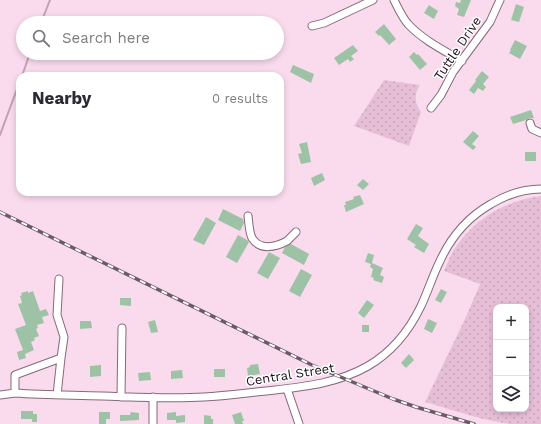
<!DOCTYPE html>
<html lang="en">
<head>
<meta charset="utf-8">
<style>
  :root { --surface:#fff; --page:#f7f7f7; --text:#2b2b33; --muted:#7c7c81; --line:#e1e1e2 }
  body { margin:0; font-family:"Work Sans",sans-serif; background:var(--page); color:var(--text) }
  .controls { position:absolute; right:12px; bottom:12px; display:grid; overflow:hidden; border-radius:8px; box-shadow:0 2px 6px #0003 }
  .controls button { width:36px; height:36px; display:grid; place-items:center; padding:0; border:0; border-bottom:1px solid var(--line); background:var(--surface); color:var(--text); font:20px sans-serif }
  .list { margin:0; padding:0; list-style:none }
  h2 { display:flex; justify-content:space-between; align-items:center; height:52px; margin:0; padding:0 16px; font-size:17px }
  h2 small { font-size:13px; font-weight:400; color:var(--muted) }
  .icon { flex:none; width:22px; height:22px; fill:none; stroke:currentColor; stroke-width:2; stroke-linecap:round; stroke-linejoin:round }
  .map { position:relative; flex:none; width:541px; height:424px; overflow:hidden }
  .search { position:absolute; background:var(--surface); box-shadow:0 2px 6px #0003; left:16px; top:16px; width:268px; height:44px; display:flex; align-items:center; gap:10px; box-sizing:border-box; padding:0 14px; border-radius:22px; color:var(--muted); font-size:15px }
  .panel { position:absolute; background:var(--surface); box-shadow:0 2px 6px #0003; left:16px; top:72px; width:268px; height:124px; border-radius:12px }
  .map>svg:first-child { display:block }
</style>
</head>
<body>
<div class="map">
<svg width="541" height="424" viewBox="0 0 541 424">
  <defs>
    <pattern id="park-dots" width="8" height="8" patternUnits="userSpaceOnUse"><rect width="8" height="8" fill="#e6bfd7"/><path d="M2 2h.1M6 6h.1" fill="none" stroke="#c5a3b8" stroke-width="1.8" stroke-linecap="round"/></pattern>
  </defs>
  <rect width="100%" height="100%" fill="#fadbee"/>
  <!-- park -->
  <path fill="url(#park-dots)" fill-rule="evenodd" d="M384 80 420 85C414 94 414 103 421 112L409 146 354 126Z
    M541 196V424C531 424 520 424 510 424 481 420 453 410 425 402L465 319 480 284 444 271C447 264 450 257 453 251 474 219 503 201 541 196ZM496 307H526V409H496Z"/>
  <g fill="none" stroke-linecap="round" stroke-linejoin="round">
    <!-- stream -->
    <path stroke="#c69eb7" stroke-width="2" d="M41 23 50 0
      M22 76 30 53
      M0 135 20 81"/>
  </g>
  <!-- building -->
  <path fill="#9dc2a5" d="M461 0H471L464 17 457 15 459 9 455 6 456 2 460 3Z
    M516 4 524 7 519 22 511 20Z
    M429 5 438 11 434 19 424 13Z
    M384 24 396 39 389 45 380 35 379 36 375 32Z
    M515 40 527 46 520 59 509 53 511 50H510Z
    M353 45 358 51 351 56 354 59 350 62 348 59 339 65 334 58Z
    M414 52 417 55 418 54 427 64 420 70 409 57Z
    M293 65 314 74 311 83 290 72Z
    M482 71 489 77 483 84 486 87 483 91 478 88 474 94 469 90 476 81 475 80Z
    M531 110 534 118H529L526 120 513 124 510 117Z
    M473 131 479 136 472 144 476 147 473 150 463 142Z
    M307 142 311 162 301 164 298 154 302 153 299 144Z
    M525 152H536V161H525Z
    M322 173 325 180 314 186 311 178Z
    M363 179 369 184 363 190 357 185Z
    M360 195 364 204 346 212 344 205H346L345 202 354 199 353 197Z
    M223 209 243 219 244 223 240 231 218 220Z
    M206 217 216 223 204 245 193 240Z
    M416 224 423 228 418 236 429 244 424 253 414 247 416 245 407 239Z
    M238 235 247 240 249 242 237 263 226 257Z
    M291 244 309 254 304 265 282 253 285 247Z
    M269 252 280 258 268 279 257 273Z
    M368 253 374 255 372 263 383 268 380 275 384 277 382 283 373 280 374 278 371 277 373 269 370 267 371 264 365 262Z
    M301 269 312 275 300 297 289 291Z
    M441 289 447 292 441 303 435 300Z
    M28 291V293L33 291 40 311 46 309 49 315 42 317 44 323 37 325 38 328 36 329 39 336 34 338 35 340 31 342 34 350 25 354 26 358 19 360 17 352 23 350 15 329 26 325 18 304 22 303 20 296 22 295 21 293Z
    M120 298H131V306L120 305Z
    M367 300 374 305 364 318 358 313Z
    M428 319 437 323 432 333 424 329Z
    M155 320 158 332 151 333 148 322Z
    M80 321H91L92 328 80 329Z
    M362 325H369V332H362Z
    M409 354 414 360 406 368 401 363Z
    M258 364 260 374 248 376 247 368 250 367V365Z
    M101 365V376L90 377V366Z
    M214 369H225V377H214Z
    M182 370 183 378 171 379V371Z
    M150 372 151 380 139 381 138 373Z
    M21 411H33V414H37V422H32V419H21Z
    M99 412H110V419H106V424H99Z
    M131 412 139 413V420L120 421V415H130Z
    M176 412V416L185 415V422L176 423V420H167V413Z
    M241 412 244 421H242L243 424H235L232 415Z
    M204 415 211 416V419H213V424H204Z"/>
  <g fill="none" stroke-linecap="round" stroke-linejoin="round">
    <!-- minor casing -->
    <g stroke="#84697a" stroke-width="9">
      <path id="minor" d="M394 0C398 8 402 17 408 24 423 40 443 50 462 61
        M312 26 324 23 373 0
        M431 108 441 95 453 72 490 22 500 0
        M530 123 532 129 541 133
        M248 216C249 223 249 232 252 238 260 251 276 247 287 241 290 238 293 235 296 232
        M287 389 299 424
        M15 393V375L61 358 64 337 57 315 59 279
        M0 395 15 393C44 395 73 395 102 396 136 397 170 399 204 397 225 396 246 393 266 391 301 387 337 384 368 366 392 352 409 331 421 306 428 291 433 275 440 261 451 237 468 217 491 204 506 195 524 189 541 189
        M57 395 61 358
        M121 397 122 328
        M153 424V397"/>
    </g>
    <!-- minor -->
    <use href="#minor" stroke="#fff" stroke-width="7"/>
    <!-- rail casing -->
    <g stroke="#6c5a66" stroke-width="3.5">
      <path id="rail" d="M0 212 312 365 393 399 416 407 474 424"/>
    </g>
    <!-- rail -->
    <use href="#rail" stroke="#fff" stroke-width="2" stroke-dasharray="6" stroke-linecap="butt"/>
  </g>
  <g text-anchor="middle" stroke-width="3" stroke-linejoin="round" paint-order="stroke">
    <!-- street labels -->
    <g font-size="13" fill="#1a1017" stroke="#fff">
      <text transform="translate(457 48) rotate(-56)" y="5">Tuttle Drive</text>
      <text transform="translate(290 374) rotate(-9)" y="5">Central Street</text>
    </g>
  </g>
</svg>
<div class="controls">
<button>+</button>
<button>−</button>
<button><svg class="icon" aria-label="layers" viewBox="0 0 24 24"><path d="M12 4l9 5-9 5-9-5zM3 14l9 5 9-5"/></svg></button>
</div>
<div class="search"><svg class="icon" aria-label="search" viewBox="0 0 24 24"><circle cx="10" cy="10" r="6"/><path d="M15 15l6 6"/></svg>Search here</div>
<section class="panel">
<h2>Nearby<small>0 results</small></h2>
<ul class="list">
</ul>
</section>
</div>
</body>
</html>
